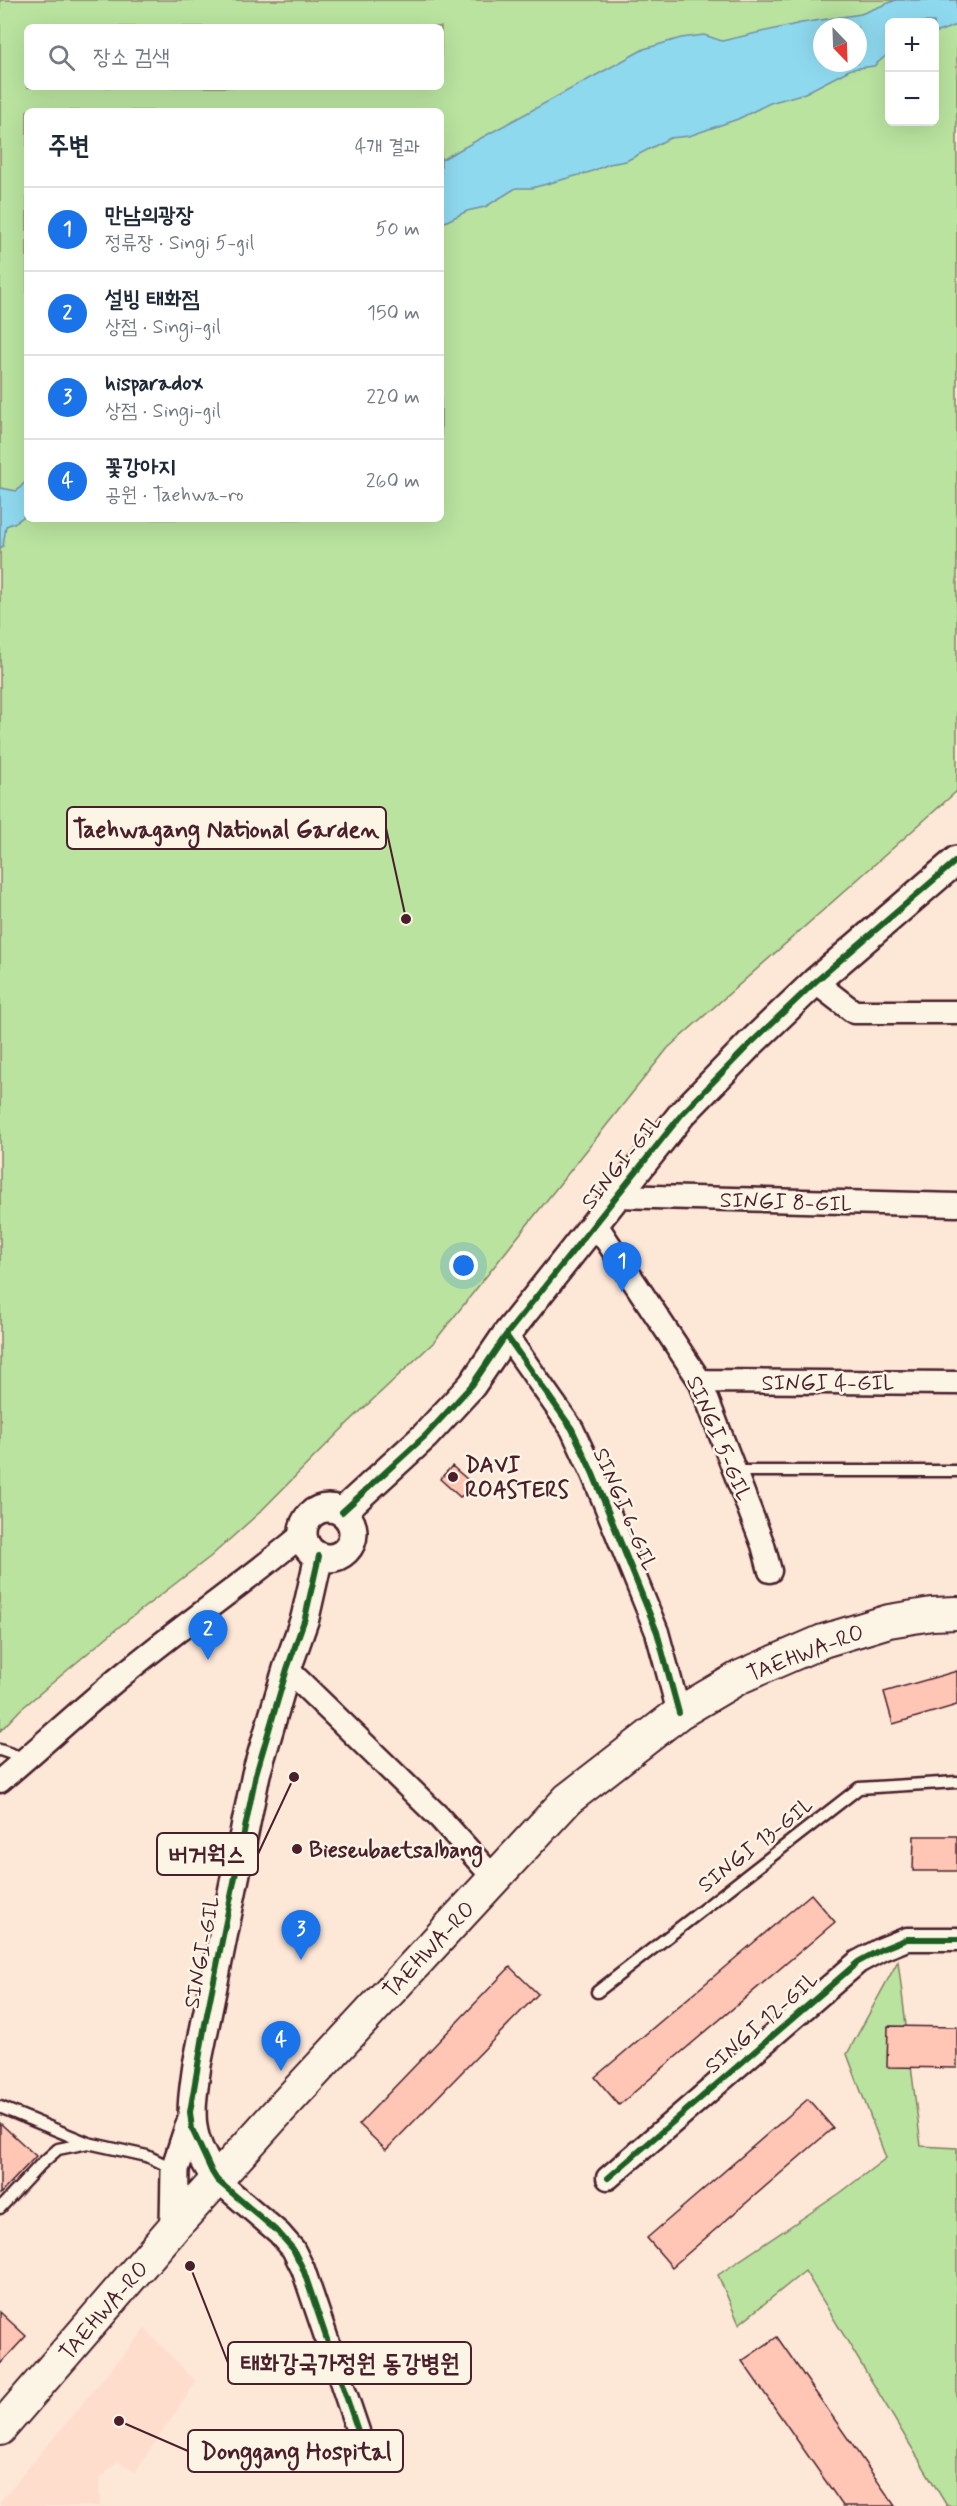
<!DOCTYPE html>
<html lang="ko">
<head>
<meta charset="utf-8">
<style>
  :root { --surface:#fff; --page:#f2f2f3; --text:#1f2937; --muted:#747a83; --line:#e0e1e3; --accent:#1a73e8 }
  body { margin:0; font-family:Mynerve,"Poor Story",sans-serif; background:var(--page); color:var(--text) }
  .controls { position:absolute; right:18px; top:18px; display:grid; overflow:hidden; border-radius:9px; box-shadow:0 6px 24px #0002 }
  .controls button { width:54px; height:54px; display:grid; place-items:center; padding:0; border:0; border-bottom:2px solid var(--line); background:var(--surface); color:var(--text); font:30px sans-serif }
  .compass { position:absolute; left:813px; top:18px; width:54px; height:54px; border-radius:50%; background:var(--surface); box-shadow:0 6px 24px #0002; rotate:157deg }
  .you { position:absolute; left:464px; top:1266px; width:21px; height:21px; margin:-15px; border:4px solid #fff; border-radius:50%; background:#1a73e8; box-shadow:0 0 0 9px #1a73e833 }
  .badge { display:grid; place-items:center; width:39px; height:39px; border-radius:50%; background:var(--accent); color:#fff; font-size:20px; font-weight:700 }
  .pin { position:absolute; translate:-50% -50px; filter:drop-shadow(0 2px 3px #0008) }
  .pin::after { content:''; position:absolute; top:32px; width:21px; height:18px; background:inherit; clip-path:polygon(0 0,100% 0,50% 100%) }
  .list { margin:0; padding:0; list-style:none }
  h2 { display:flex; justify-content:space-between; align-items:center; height:78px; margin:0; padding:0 24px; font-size:26px }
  h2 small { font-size:20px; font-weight:400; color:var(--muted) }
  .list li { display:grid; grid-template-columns:39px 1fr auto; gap:18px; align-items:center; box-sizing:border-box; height:84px; padding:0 24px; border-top:2px solid var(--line) }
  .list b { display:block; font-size:22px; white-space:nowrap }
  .list p { margin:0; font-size:20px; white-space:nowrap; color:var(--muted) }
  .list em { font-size:20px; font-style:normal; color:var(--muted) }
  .icon { flex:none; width:33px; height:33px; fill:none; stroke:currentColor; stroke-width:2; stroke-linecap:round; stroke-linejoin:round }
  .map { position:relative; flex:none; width:957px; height:2506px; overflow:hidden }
  .search { position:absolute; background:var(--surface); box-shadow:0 6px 24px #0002; left:24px; top:24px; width:420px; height:66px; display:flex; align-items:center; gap:15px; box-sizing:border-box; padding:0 21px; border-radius:9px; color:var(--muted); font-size:22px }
  .panel { position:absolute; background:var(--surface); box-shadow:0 6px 24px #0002; left:24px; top:108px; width:420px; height:414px; border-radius:9px }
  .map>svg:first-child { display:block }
</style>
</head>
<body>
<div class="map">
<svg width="957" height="2506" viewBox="0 0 957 2506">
  <rect width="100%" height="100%" fill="#fde7d7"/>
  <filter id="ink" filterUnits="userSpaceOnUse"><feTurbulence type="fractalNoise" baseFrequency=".0167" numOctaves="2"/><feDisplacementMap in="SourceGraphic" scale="12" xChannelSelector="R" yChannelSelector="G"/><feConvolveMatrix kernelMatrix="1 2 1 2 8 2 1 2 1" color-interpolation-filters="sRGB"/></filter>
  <g filter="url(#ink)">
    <!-- built -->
    <path fill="#feddcd" d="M145 2329 196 2382 135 2472 118 2461 99 2479 100 2506H0V2502Z"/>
    <!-- green -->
    <path fill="#b9e39f" stroke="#828165" stroke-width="1.5" fill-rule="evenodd" d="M0 0H957V791L668 1048 434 1342 348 1423 259 1513 210 1557 120 1626 20 1710 0 1731ZM890 22H934V122H890ZM27 27H441V87H27ZM822 27H858V63H822ZM27 111H441V519H27Z
      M898 1961 921 2146 957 2148V2506H947L805 2271 739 2324 718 2275 840 2193 886 2158 847 2054Z"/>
    <!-- water -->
    <path fill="#8fd9ef" stroke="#738fa1" stroke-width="1.5" fill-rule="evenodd" d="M896 0H957V25L935 33 934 22H890L889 53 874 66 851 69 805 93 770 103 738 119 689 136 670 138 626 161 609 164 590 172 532 188H516L485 207 467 211 441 224V160L644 49 681 38 704 35 722 41 801 23 861 14ZM822 27H858V63H822Z
      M27 480V514L16 522 6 526 3 546 0 548V488L17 491Z"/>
    <!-- building -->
    <path fill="#ffc6b5" stroke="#4a1f2b" stroke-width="1.5" d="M452 1466 476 1487 460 1497 440 1479Z
      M957 1671V1705L893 1724 884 1692Z
      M914 1836H957V1871H913Z
      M811 1894 835 1922 619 2105 595 2077Z
      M510 1967 538 1994 386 2150 359 2124Z
      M888 2026 957 2027V2068L887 2067Z
      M808 2099 833 2128 672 2267 647 2238Z
      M0 2123 36 2156 0 2194Z
      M0 2312 26 2336 0 2364Z
      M777 2337 895 2506H843L742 2361Z"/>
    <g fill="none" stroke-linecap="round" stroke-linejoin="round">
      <!-- service casing -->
      <g stroke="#4a1f2b" stroke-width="15">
        <path id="service" d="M735 1471H957
          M0 1750 26 1759
          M597 1992 859 1788 957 1782
          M0 2107 88 2143 147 2156 174 2169
          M0 2208 40 2165 58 2149 88 2143"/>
      </g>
      <!-- minor casing -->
      <g stroke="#4a1f2b" stroke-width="27">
        <path id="minor" d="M815 982 854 1012H957
          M615 1196 957 1205
          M595 1223 700 1381 763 1545 770 1571
          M506 1335 572 1429 593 1474 657 1632 679 1713
          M700 1381 957 1383
          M287 1669 439 1817 494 1878
          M0 1781C44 1744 86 1704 131 1668 187 1622 247 1581 303 1534
          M608 2178 858 1962 882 1949 907 1939H957
          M217 2180 279 2233 293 2249 303 2269 358 2431"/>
      </g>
      <!-- tertiary casing -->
      <g stroke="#4a1f2b" stroke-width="32">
        <path id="tertiary" d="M303 1533a25 25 0 1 1 50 0a25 25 0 1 1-50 0Z
          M342 1512 425 1436 472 1385 506 1335 682 1114 751 1043 815 982 957 860
          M217 2180C186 2136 190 2115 197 2065L256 1774 287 1669 305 1618 319 1556
          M174 2227 175 2169 191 2121"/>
      </g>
      <!-- secondary casing -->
      <g stroke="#4a1f2b" stroke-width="36">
        <path id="secondary" d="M0 2429 174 2227 275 2115 568 1799 679 1713 740 1677 823 1641 889 1621 932 1614 957 1613"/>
      </g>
      <!-- service -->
      <use href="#service" stroke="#fcf5e5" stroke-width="10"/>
      <!-- minor -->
      <use href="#minor" stroke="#fcf5e5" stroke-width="22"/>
      <!-- tertiary -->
      <use href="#tertiary" stroke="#fcf5e5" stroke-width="27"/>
      <!-- secondary -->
      <use href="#secondary" stroke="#fcf5e5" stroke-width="32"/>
      <!-- cycleway casing -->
      <g stroke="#fcf5e5" stroke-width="10">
        <path id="cycleway" d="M506 1335 572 1429 593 1474 657 1632 679 1713
          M342 1512 425 1436 472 1385 506 1335 682 1114 751 1043 815 982 957 860
          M319 1556 305 1618 287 1669 256 1774 205 2024 190 2112 192 2129 212 2172 217 2180 279 2233 293 2249 303 2269 358 2431
          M608 2178 858 1962 882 1949 907 1939H957"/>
      </g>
      <!-- cycleway -->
      <use href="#cycleway" stroke="#1b5e20" stroke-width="6"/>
    </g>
  </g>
  <!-- markers -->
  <g fill="#4a1f2b" stroke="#fcf5e5" stroke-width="2">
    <circle cx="453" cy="1477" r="6"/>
    <circle cx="297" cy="1849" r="6"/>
  </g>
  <g text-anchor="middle" stroke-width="5" stroke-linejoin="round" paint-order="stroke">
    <!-- street labels -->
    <g font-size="22" fill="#4a1f2b" stroke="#fcf5e5">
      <text transform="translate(621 1161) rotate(-51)" y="8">SINGI-GIL</text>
      <text transform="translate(786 1201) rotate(2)" y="8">SINGI 8-GIL</text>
      <text x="828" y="1390">SINGI 4-GIL</text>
      <text transform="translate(720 1438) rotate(67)" y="8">SINGI 5-GIL</text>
      <text transform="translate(626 1509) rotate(67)" y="8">SINGI 6-GIL</text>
      <text transform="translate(805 1652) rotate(-21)" y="8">TAEHWA-RO</text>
      <text transform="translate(755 1844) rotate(-38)" y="8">SINGI 13-GIL</text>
      <text transform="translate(428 1949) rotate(-47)" y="8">TAEHWA-RO</text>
      <text transform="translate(201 1952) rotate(-79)" y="8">SINGI-GIL</text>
      <text transform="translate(761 2022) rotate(-41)" y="8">SINGI 12-GIL</text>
      <text transform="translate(103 2310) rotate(-49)" y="8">TAEHWA-RO</text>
    </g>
    <!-- poi labels -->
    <g font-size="22" font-weight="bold" fill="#4a1f2b" stroke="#fcf5e5" text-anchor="start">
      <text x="465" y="1472">DAVI<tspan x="465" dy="25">ROASTERS</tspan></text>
      <text x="309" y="1857">Bieseubaetsalbang</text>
    </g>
  </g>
  <!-- callouts -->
  <path fill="none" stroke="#4a1f2b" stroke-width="2" d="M406 919L386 828M294 1777L258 1854M190 2266L228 2363M119 2421L188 2451"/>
  <g fill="#4a1f2b" stroke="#fcf5e5" stroke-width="2">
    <circle cx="406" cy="919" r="6"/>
    <circle cx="294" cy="1777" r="6"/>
    <circle cx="190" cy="2266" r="6"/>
    <circle cx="119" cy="2421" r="6"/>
  </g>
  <g fill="#fcf5e5" stroke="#4a1f2b" stroke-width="2">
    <rect x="67" y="807" width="319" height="42" rx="6"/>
    <rect x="157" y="1833" width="101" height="42" rx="6"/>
    <rect x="228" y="2342" width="243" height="42" rx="6"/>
    <rect x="188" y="2430" width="215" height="42" rx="6"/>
  </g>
  <g font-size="24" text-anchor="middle" font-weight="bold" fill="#4a1f2b">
    <text x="226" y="837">Taehwagang National Garden</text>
    <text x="207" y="1862">버거웍스</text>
    <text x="350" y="2371">태화강국가정원 동강병원</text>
    <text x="296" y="2459">Donggang Hospital</text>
  </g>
</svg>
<div class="controls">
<button>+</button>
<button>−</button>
</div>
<svg class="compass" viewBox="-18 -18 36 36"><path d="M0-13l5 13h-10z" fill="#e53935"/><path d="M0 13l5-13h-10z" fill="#747a83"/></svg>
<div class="you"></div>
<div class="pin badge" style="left:622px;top:1292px">1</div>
<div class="pin badge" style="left:208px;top:1660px">2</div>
<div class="pin badge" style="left:301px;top:1960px">3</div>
<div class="pin badge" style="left:281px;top:2071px">4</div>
<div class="search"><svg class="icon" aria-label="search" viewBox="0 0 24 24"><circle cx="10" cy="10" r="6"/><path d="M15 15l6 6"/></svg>장소 검색</div>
<section class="panel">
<h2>주변<small>4개 결과</small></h2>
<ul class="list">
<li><span class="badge">1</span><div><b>만남의광장</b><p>정류장 · Singi 5-gil</p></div><em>50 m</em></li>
<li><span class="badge">2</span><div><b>설빙 태화점</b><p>상점 · Singi-gil</p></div><em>150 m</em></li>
<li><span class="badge">3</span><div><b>hisparadox</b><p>상점 · Singi-gil</p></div><em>220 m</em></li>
<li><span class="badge">4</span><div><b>꽃강아지</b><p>공원 · Taehwa-ro</p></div><em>260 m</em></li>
</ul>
</section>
</div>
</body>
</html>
